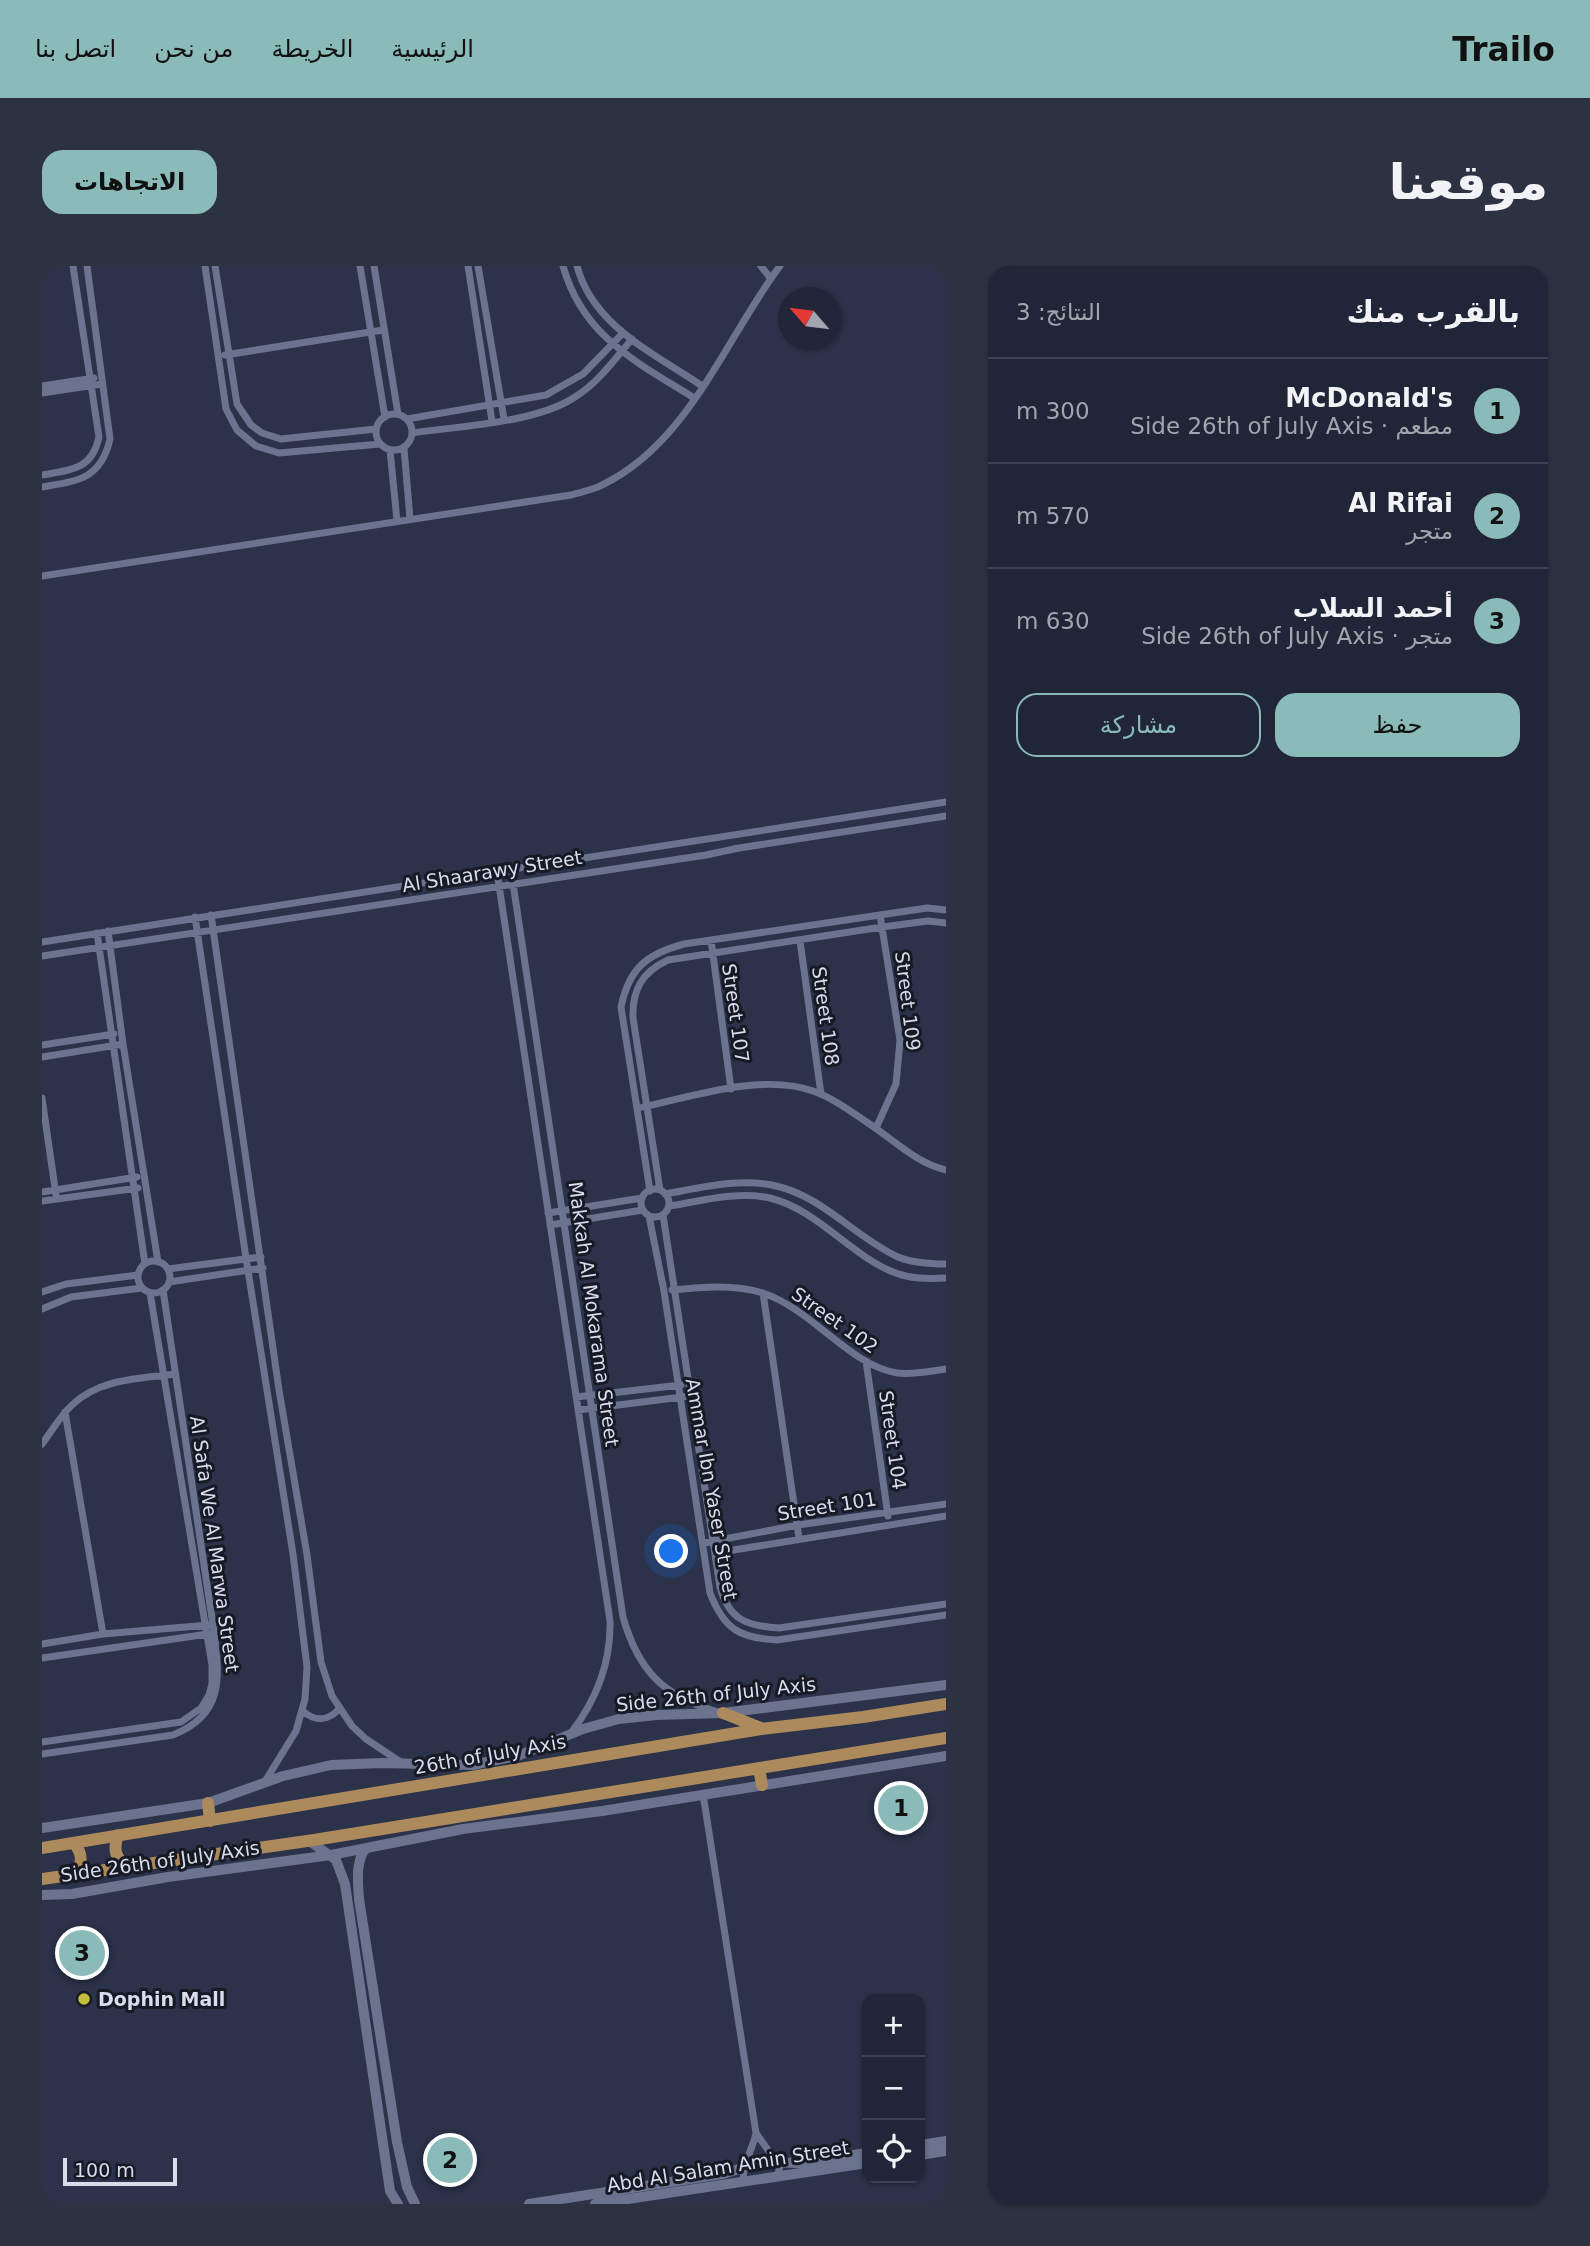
<!DOCTYPE html>
<html lang="ar">
<head>
<meta charset="utf-8">
<style>
  :root { --surface:#202637; --page:#2d3242; --text:#f1f3f6; --muted:#a2a5ad; --line:#3d4352; --accent:#8bbbb9 }
  body { margin:0; font-family:"DejaVu Sans","Noto Sans Arabic",sans-serif; background:var(--page); color:var(--text); direction:rtl }
  .controls { position:absolute; right:21px; bottom:21px; display:grid; overflow:hidden; border-radius:14px; box-shadow:0 2px 5px #0004 }
  .controls button { width:63px; height:63px; display:grid; place-items:center; padding:0; border:0; border-bottom:2px solid var(--line); background:var(--surface); color:var(--text); font:35px sans-serif }
  .compass { position:absolute; left:736px; top:21px; width:63px; height:63px; border-radius:50%; background:var(--surface); box-shadow:0 2px 5px #0004; rotate:298deg }
  .scale { position:absolute; left:21px; bottom:18px; width:114px; box-sizing:border-box; padding-left:7px; border:4px solid #d8ddec; border-top:0; font-size:19px; line-height:24px; white-space:nowrap; color:#d8ddec; -webkit-text-stroke:5px #171a25; paint-order:stroke }
  .you { position:absolute; left:630px; top:1286px; width:24px; height:24px; margin:-18px; border:5px solid #fff; border-radius:50%; background:#1a73e8; box-shadow:0 0 0 10px #1a73e833 }
  .badge { display:grid; place-items:center; width:46px; height:46px; border-radius:50%; background:var(--accent); color:#111; font-size:23px; font-weight:700 }
  .pin { position:absolute; translate:-50% -50%; border:4px solid #fff; box-shadow:0 2px 7px #0006 }
  .list { margin:0; padding:0; list-style:none }
  h2 { display:flex; justify-content:space-between; align-items:center; height:91px; margin:0; padding:0 28px; font-size:30px }
  h2 small { font-size:23px; font-weight:400; color:var(--muted) }
  .list li { display:grid; grid-template-columns:46px 1fr auto; gap:21px; align-items:center; box-sizing:border-box; height:105px; padding:0 28px; border-top:2px solid var(--line) }
  .list b { display:block; font-size:26px; white-space:nowrap }
  .list p { margin:0; font-size:23px; white-space:nowrap; color:var(--muted) }
  .list em { font-size:23px; font-style:normal; color:var(--muted) }
  .actions { display:flex; gap:14px; padding:21px 28px }
  .actions a { flex:1; padding:16px 0; border:2px solid var(--accent); border-radius:21px; text-align:center; font-size:24px; color:var(--accent) }
  .actions .main { background:var(--accent); color:#111 }
  .icon { flex:none; width:38px; height:38px; fill:none; stroke:currentColor; stroke-width:2; stroke-linecap:round; stroke-linejoin:round }
  .map { position:relative; flex:none; width:904px; height:1938px; overflow:hidden; direction:ltr; border-radius:21px }
  header { display:flex; align-items:center; gap:42px; box-sizing:border-box; height:98px; padding:0 35px; background:var(--accent); color:#111 }
  header strong { font-size:33px }
  nav { display:flex; gap:38px; margin-inline-start:auto; font-size:24px }
  .intro { display:flex; align-items:center; justify-content:space-between; box-sizing:border-box; height:168px; padding:0 42px }
  h1 { margin:0; font-size:49px }
  .button { padding:18px 32px; border-radius:21px; background:var(--accent); color:#111; font-size:24px; font-weight:700 }
  main { display:flex; gap:42px; padding:0 42px }
  aside { flex:1; background:var(--surface); border-radius:21px; box-shadow:0 2px 5px #0004 }
  .map>svg:first-child { display:block }
</style>
</head>
<body>
<header>
<strong>Trailo</strong>
<nav><a>الرئيسية</a><a>الخريطة</a><a>من نحن</a><a>اتصل بنا</a></nav>
</header>
<div class="intro"><h1>موقعنا</h1><a class="button">الاتجاهات</a></div>
<main>
<aside>
<h2>بالقرب منك<small>النتائج: 3</small></h2>
<ul class="list">
<li><span class="badge">1</span><div><b>McDonald's</b><p>مطعم · Side 26th of July Axis</p></div><em>300 m</em></li>
<li><span class="badge">2</span><div><b>Al Rifai</b><p>متجر</p></div><em>570 m</em></li>
<li><span class="badge">3</span><div><b>أحمد السلاب</b><p>متجر · Side 26th of July Axis</p></div><em>630 m</em></li>
</ul>
<div class="actions"><a class="main">حفظ</a><a>مشاركة</a></div>
</aside>
<div class="map">
<svg width="904" height="1938" viewBox="0 0 904 1938">
  <rect width="100%" height="100%" fill="#2b3249"/>
  <g fill="none" stroke-linecap="round" stroke-linejoin="round">
    <!-- minor -->
    <path stroke="#6b738e" stroke-width="7" d="M163 0 184 143 195 164 214 180 237 187 338 178
      M173 0 195 138 209 159 220 167 239 173 334 163
      M318 0 343 151
      M332 0 356 148
      M426 0 450 155
      M436 0 462 153
      M521 0C541 71 595 96 652 132
      M535 0C551 60 613 88 660 120
      M719 0 729 13
      M183 89 341 64
      M0 120 52 112
      M0 127 60 118
      M334 166a18 18 0 1 1 36 0a18 18 0 1 1-36 0Z
      M365 153 504 129 541 108 581 67
      M370 167C418 160 494 157 533 131 556 117 573 93 590 73
      M362 182 368 253
      M348 184 355 255
      M0 209C29 204 50 204 57 171L31 0
      M0 221C36 215 59 213 68 173L45 0
      M0 310 529 229C539 226 551 224 560 219 647 177 683 73 738 0
      M469 604 581 1351C596 1404 621 1430 673 1445
      M455 606 568 1355C569 1397 555 1433 529 1467
      M169 649 237 1124 265 1289 279 1396 290 1430 310 1460 324 1473 360 1497
      M153 651 204 992 251 1288 265 1401 263 1433 254 1465 222 1517
      M66 665 81 778 116 996
      M55 667 103 998
      M669 674 689 823
      M758 675 779 828
      M0 676 904 536
      M0 690 664 589 697 582 904 550
      M0 779 72 768
      M0 791 81 778
      M0 832 14 929
      M601 841C652 830 720 807 771 825 791 832 808 845 826 857 852 874 874 897 904 904
      M834 862 854 818 858 774 838 649
      M599 937a14 14 0 1 1 28 0a14 14 0 1 1-28 0Z
      M618 924 591 752C590 724 600 706 626 694L840 661 886 655 904 657
      M608 925 579 741C587 702 605 688 642 678L885 642 904 644
      M0 926 95 911
      M623 928C658 922 695 912 730 919 780 929 811 970 856 991 871 997 888 998 904 998
      M0 935 96 922
      M627 940C659 935 695 925 728 932 776 944 807 988 851 1006 868 1013 886 1013 904 1012
      M506 947 600 932
      M621 949 678 1321C687 1354 705 1360 737 1362L904 1338
      M607 950 622 1025 668 1327C682 1363 697 1372 735 1374L904 1349
      M508 959 601 944
      M96 1011a16 16 0 1 1 32 0a16 16 0 1 1-32 0Z
      M126 1003 219 991
      M127 1016 221 1002
      M630 1024C660 1021 692 1018 721 1027 771 1044 807 1099 855 1107 871 1109 888 1105 904 1103
      M0 1026 24 1018 96 1009
      M721 1027 757 1272
      M0 1043 29 1031 100 1022
      M824 1095 846 1250
      M534 1131 639 1119
      M536 1144 648 1130
      M23 1146 61 1368
      M0 1178C10 1165 18 1150 30 1139 58 1112 98 1113 133 1108
      M661 1277 756 1259 904 1238
      M673 1287 904 1250
      M0 1378 61 1368 167 1359
      M0 1392 166 1368
      M261 1445C273 1456 286 1455 297 1443
      M0 1476 139 1456 159 1442 167 1429 170 1418V1399L108 1027
      M0 1488 131 1469C185 1448 177 1407 171 1359L121 1024
      M661 1528 714 1867C712 1880 698 1904 702 1914
      M714 1867 738 1901 735 1910"/>
    <!-- tertiary -->
    <path stroke="#6b738e" stroke-width="10" d="M0 1562 166 1537 241 1510 289 1499 339 1497 431 1499 478 1489 541 1463 577 1453 615 1449 681 1447 904 1419
      M266 1574 294 1594 303 1618 348 1925 356 1938
      M324 1582C313 1596 316 1616 317 1633L355 1876 365 1921 373 1938
      M0 1629 30 1628 126 1611 289 1589 421 1563 560 1545 904 1490
      M878 1879 904 1875
      M878 1889 904 1885
      M487 1938 681 1908 719 1896 757 1897 825 1887
      M553 1938 825 1897"/>
    <!-- trunk -->
    <path stroke="#ac8a5c" stroke-width="12" d="M681 1447 719 1462
      M717 1502 720 1519
      M166 1537 168 1555
      M76 1569C71 1583 73 1592 85 1601
      M32 1577C41 1588 41 1597 33 1608
      M0 1582 719 1463 821 1451 904 1438
      M0 1613 272 1574 904 1472"/>
  </g>
  <!-- markers -->
  <circle fill="#c5bc3d" stroke="#171a25" stroke-width="2.5" cx="42" cy="1733" r="7"/>
  <g text-anchor="middle" stroke-width="6" stroke-linejoin="round" paint-order="stroke">
    <!-- street labels -->
    <g font-size="19" fill="#d8ddec" stroke="#171a25">
      <text transform="translate(450 605) rotate(-9)" y="7">Al Shaarawy Street</text>
      <text transform="translate(866 735) rotate(83)" y="7">Street 109</text>
      <text transform="translate(694 747) rotate(82)" y="7">Street 107</text>
      <text transform="translate(784 750) rotate(82)" y="7">Street 108</text>
      <text transform="translate(552 1048) rotate(82)" y="7">Makkah Al Mokarama Street</text>
      <text transform="translate(793 1054) rotate(35)" y="7">Street 102</text>
      <text transform="translate(851 1174) rotate(82)" y="7">Street 104</text>
      <text transform="translate(670 1223) rotate(80)" y="7">Ammar Ibn Yaser Street</text>
      <text transform="translate(785 1240) rotate(-9)" y="7">Street 101</text>
      <text transform="translate(173 1278) rotate(82)" y="7">Al Safa We Al Marwa Street</text>
      <text transform="translate(674 1428) rotate(-6)" y="7">Side 26th of July Axis</text>
      <text transform="translate(448 1488) rotate(-10)" y="7">26th of July Axis</text>
      <text transform="translate(118 1595) rotate(-8)" y="7">Side 26th of July Axis</text>
      <text transform="translate(686 1900) rotate(-9)" y="7">Abd Al Salam Amin Street</text>
    </g>
    <!-- poi labels -->
    <g font-size="19" font-weight="bold" fill="#d8ddec" stroke="#171a25" text-anchor="start">
      <text x="56" y="1740">Dophin Mall</text>
    </g>
  </g>
</svg>
<div class="controls">
<button>+</button>
<button>−</button>
<button><svg class="icon" aria-label="locate" viewBox="0 0 24 24"><circle cx="12" cy="12" r="6"/><path d="M12 2v4M12 18v4M2 12h4M18 12h4"/></svg></button>
</div>
<svg class="compass" viewBox="-18 -18 36 36"><path d="M0-13l5 13h-10z" fill="#e53935"/><path d="M0 13l5-13h-10z" fill="#a2a5ad"/></svg>
<div class="scale">100 m</div>
<div class="you"></div>
<div class="pin badge" style="left:859px;top:1542px">1</div>
<div class="pin badge" style="left:408px;top:1894px">2</div>
<div class="pin badge" style="left:40px;top:1687px">3</div>
</div>
</main>
</body>
</html>
